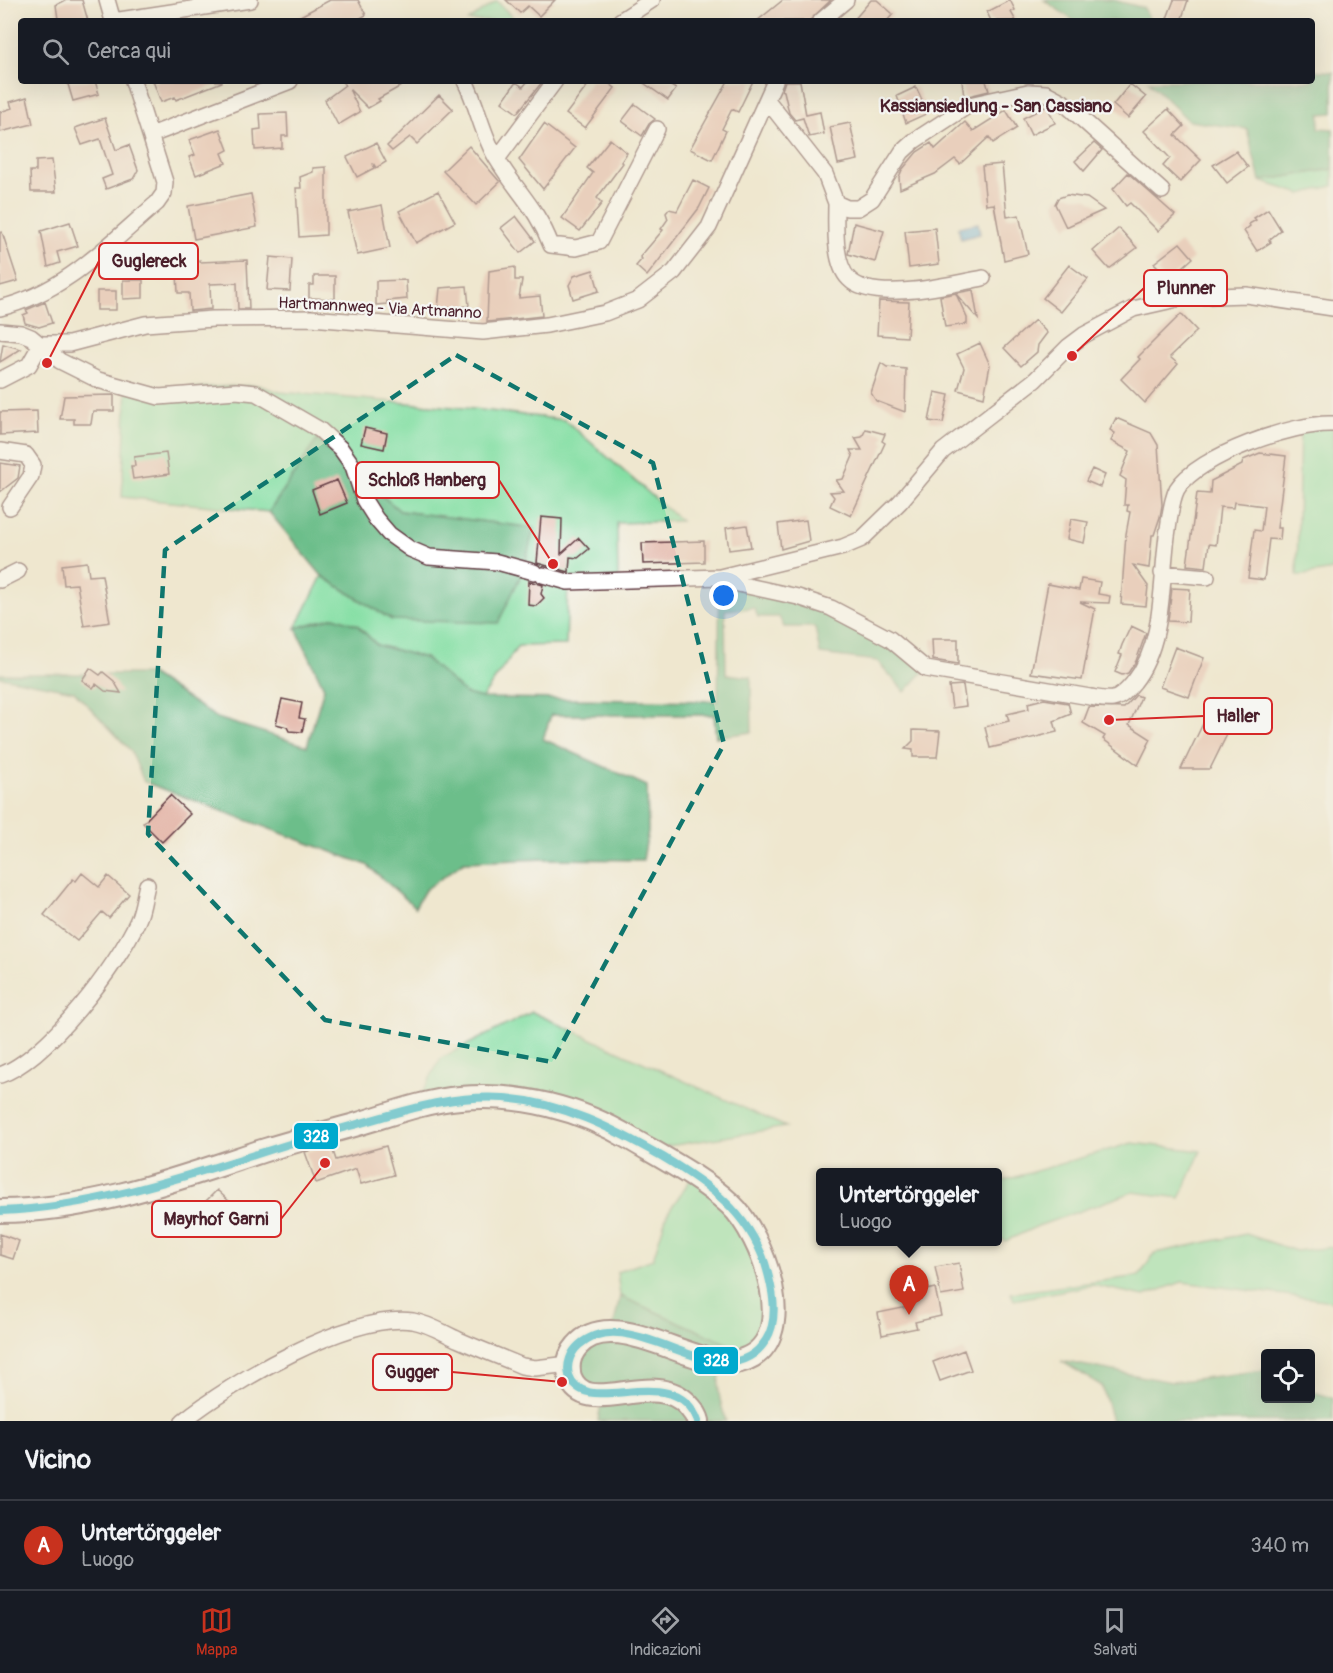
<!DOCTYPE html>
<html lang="it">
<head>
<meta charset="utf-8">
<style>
  :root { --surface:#171b24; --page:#20242c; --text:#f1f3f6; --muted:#9ea1a6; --line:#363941; --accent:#c8321e }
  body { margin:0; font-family:Pangolin,sans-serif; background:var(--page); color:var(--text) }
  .controls { position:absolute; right:18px; bottom:18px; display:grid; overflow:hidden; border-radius:6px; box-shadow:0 6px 24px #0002 }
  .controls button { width:54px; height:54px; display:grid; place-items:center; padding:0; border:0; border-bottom:2px solid var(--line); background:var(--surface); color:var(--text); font:30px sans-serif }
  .you { position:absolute; left:724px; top:596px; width:21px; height:21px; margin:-15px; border:4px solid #fff; border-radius:50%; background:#1a73e8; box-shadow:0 0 0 9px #1a73e833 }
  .badge { display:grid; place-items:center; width:39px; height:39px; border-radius:50%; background:var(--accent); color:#fff; font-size:20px; font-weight:700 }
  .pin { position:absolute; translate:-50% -50px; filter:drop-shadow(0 2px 3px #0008) }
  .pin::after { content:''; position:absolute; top:32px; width:21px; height:18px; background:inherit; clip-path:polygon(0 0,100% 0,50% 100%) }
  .popup { position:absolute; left:816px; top:1168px; width:186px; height:78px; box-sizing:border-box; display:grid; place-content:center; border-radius:6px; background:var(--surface); filter:drop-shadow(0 2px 4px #0005); font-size:20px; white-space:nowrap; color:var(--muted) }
  .popup b { font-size:22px; color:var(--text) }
  .popup::after { content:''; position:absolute; left:50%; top:100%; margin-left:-12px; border:12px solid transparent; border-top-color:var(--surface) }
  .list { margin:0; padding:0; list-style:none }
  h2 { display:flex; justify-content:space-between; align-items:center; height:78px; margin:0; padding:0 24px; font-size:26px }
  h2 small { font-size:20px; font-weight:400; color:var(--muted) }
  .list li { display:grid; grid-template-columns:39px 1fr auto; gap:18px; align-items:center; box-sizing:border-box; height:90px; padding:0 24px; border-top:2px solid var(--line) }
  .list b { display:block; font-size:22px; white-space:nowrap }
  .list p { margin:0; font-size:20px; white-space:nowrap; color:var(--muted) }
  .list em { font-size:20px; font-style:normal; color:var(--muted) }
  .icon { flex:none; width:33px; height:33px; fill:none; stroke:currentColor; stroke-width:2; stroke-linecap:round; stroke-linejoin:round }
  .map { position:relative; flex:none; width:1333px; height:1421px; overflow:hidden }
  .search { position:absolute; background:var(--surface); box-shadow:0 6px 24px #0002; left:18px; right:18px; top:18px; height:66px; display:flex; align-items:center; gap:15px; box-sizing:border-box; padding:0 21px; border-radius:6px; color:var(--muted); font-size:22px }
  .sheet { height:168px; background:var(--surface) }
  nav { display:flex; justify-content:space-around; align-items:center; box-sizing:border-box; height:84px; border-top:2px solid var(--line); background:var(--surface); font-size:16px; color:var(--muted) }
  nav a { display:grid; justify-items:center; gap:3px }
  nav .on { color:var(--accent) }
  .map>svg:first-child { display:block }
</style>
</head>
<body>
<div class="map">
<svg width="1333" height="1421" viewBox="0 0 1333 1421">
  <rect width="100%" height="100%" fill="#f6f6f2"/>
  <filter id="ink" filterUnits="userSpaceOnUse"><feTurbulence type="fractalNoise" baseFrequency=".0167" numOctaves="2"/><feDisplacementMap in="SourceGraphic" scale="12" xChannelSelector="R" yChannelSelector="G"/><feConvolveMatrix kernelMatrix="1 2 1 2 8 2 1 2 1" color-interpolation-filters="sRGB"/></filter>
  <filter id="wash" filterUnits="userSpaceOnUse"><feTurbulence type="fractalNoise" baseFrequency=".008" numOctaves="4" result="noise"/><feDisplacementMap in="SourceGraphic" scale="24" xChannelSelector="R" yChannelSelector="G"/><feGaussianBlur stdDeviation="1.35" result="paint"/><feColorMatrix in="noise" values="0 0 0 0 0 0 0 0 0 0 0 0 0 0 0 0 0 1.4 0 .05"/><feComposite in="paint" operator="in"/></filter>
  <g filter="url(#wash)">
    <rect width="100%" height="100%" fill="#efe7cf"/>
    <!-- green -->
    <path fill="#85dfa4" stroke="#687f68" stroke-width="1.5" d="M497 1 516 21H468Z
      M1333 169V186L1301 194 1260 181Z
      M127 383 166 389 258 385 280 392 465 408 565 420 681 521 617 523 618 581 568 582 566 645 518 646 482 698 466 694 425 658 377 645 357 625 334 617 296 628 322 576 392 620 534 528 400 511 317 440 269 512 122 497Z
      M1333 423V570L1297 576 1300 424Z
      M532 1012 786 1127 663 1147 570 1111 421 1095 441 1058Z
      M1132 1143 1201 1151 1180 1198 1133 1192 1038 1226 1006 1241 998 1238V1182Z
      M692 1177 759 1243 767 1340 724 1363 737 1348 620 1296 617 1272 653 1259 667 1214Z
      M1246 1234 1296 1251 1333 1247V1301L1182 1282 1144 1296 1092 1285 1014 1300 1011 1293 1139 1276 1155 1253Z"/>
    <!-- forest -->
    <path fill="#6cbe8a" stroke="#5b6e5a" stroke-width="1.5" d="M1044 0H1113L1144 8 1150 21H1074Z
      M1312 70 1333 72V113L1320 114 1319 128 1333 129V169L1260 181 1247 129 1189 121 1148 81H1312Z
      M317 440 400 511 534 528 524 569 498 623 392 620 322 576 269 512Z
      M720 577 831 608 926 669 905 692 877 661 820 654 815 627H784L779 617H758L754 608 725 610 726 674 751 677 752 732 716 737 714 715H551L543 739 647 786 648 831 643 860 546 859 464 862 425 890 415 907 367 865 144 782 131 751 74 691 0 677V674H150L217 718 307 746 324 688 296 628 334 617 357 625 377 645 425 658 466 694 482 698 718 701Z
      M620 1296 737 1348C713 1376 716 1388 726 1421H598L602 1398 586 1395 572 1351 612 1333Z
      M1061 1361 1172 1382 1264 1370 1266 1398H1310L1311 1391 1333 1398V1421H1112L1102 1386Z"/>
    <!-- water -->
    <path fill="#61a9d8" stroke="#566482" stroke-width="1.5" d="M978 223 980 234 961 239 958 227Z"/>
    <g id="blocks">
      <!-- building -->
      <path fill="#e3b2a4" d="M66 0H82L88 21 58 19 56 5Z
        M330 0H358L366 15 355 21H291Z
        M506 0H555L539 16 528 6 520 13Z
        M783 0H831L809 21H757Z
        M871 0H877L893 14 887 21H853Z
        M1010 0 1015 10 1011 12 1016 21H991L987 12Z
        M1174 0H1188L1181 21H1166Z
        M67 81H95L99 94 73 101Z
        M153 81H222V82L176 100 175 97 161 102Z
        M341 81H410L378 99 380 101 368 108 349 89 360 112 338 125 325 100 345 85Z
        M528 81H543L517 113 502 102 516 82 523 87Z
        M591 81H606L615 88 585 128 566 114Z
        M641 81H675L671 86 676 89 668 100Z
        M728 81H753L738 112 732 109 722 129 726 131 712 160 690 149Z
        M785 81H800L806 115 820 112 824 134 809 137 803 118 795 120 789 113 784 91 782 90Z
        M962 81H986L989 91 964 97Z
        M1130 84 1146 97 1128 118 1113 105Z
        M916 87 928 113 906 123 897 96Z
        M439 95 453 109 417 144 410 137 392 151 387 146Z
        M27 97 33 124 0 132V112L12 108 10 102Z
        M635 104 655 119 649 124 642 136 622 121Z
        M1047 106 1055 123 1031 135 1023 118Z
        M1168 109 1184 126 1175 135 1201 160 1180 182 1163 166 1170 158 1144 131Z
        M1006 110 1017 128 993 143 989 137 960 164 955 159 935 174 900 189 899 177 902 170 917 152 931 143 935 149 965 122 973 131Z
        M287 113 288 136H282V148L255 150 254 130 261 129 260 114Z
        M105 118 116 150 129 145 138 170 133 179 106 189 102 179 112 175 100 139 82 145 75 128Z
        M850 123 858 160 838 164 830 127Z
        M544 124 575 148 543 189 519 160Z
        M220 129 228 150 222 153 226 163 196 175 189 157 195 155 189 140Z
        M610 139 627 153 621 162 623 163 597 198 602 203 580 231 562 218 593 173 587 168Z
        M376 143 386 162 376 168 373 163 374 168 357 177 347 157Z
        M1094 143 1102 150 1084 171 1075 161Z
        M469 146 500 182 476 205 443 171Z
        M1236 151 1248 167 1227 183 1213 165Z
        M52 160 56 192H31L30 171H36V161Z
        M1002 164 1007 217 1019 215 1028 254 1004 260 994 204 986 205 982 166Z
        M326 167V235L299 237 296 188H301L300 177 313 172V168Z
        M1128 173 1175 215 1158 231 1130 203 1126 206 1113 189Z
        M693 180 709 188 699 208 647 276 636 266 642 259 640 257 663 230 661 229 668 219 666 213 669 209 677 211Z
        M438 191 455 222 416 243 399 211Z
        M251 194 257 227 194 239 188 206Z
        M1067 195 1087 198 1104 210 1066 227 1055 204 1058 198Z
        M382 205 390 248 357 255 348 212Z
        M1268 209 1281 230 1269 240 1271 242 1257 251 1244 231 1250 226 1249 224 1256 220 1254 218Z
        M516 216 535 241 520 253 501 228Z
        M70 222 78 246 57 252 60 263 48 267 41 231Z
        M854 223 884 231 875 262 848 254Z
        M935 228 939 264 909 268 905 231Z
        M1119 228 1137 248 1109 269 1093 251Z
        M2 232 18 281 0 286V233Z
        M1180 243 1193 258 1166 282 1157 272 1160 269 1154 263Z
        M270 257 292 259 290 291 267 290Z
        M200 260V262L247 260 249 309H238L237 283 210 284 211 309 190 311 189 293H178L177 273 181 272 180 262Z
        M1069 265 1088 279 1061 312 1043 298Z
        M515 267V280H522L519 298 540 296 542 316 487 322 489 271Z
        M593 270 599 291 573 299 569 285 574 276Z
        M314 276H335V299L309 298V285H314Z
        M123 280H143V298L123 299Z
        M406 280 407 299 387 301V304L376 305V281Z
        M467 286 469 306 438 309 440 288Z
        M973 290 978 319 956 294 967 318V324L945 327 940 296Z
        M97 291H116V310H97Z
        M879 301 909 302 907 337 877 335Z
        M45 302 52 323 39 327 25 323 23 315 28 313 26 310Z
        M1181 314 1197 331 1170 357 1178 364 1145 403 1121 379 1140 359 1138 357Z
        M1035 320 1047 333 1038 345 1037 352 1021 366 1004 348Z
        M980 343 990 365 984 397 958 390 964 368 957 354Z
        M3 344 21 349 0 362Z
        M881 363 887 367 906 369 905 412 876 401 871 393Z
        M935 392 949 395 943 423 929 421Z
        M114 395V411H93L91 424H74V419H60L64 396Z
        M37 411 38 433 0 435V412Z
        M1116 418 1151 433 1158 445 1162 505 1160 517 1154 535H1152L1149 568 1133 565 1148 586 1146 606 1121 604 1126 534 1130 512 1127 511 1128 505H1124L1126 480 1120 476 1130 451 1111 441 1115 433 1110 430Z
        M365 428 387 433 384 449 361 444Z
        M866 429 885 434 882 441 885 443 851 516 830 506 834 497 830 492 844 491 836 480 843 479 853 456 850 450H862L855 438 862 437Z
        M166 453 169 474 133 479 131 466H135L134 457Z
        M1260 453 1286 456 1277 528H1281L1280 540 1269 539 1264 580 1248 578 1254 530 1261 531 1264 506 1234 502 1233 508 1220 507 1216 545 1209 544 1206 567 1187 565 1197 493 1210 494 1211 481 1242 465 1243 460Z
        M0 463 20 466 18 478 0 492Z
        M1092 469 1105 475 1100 487 1086 481Z
        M337 480 347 503 320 514 312 490Z
        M541 517 562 519 561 554 579 538 589 549 578 558 570 557 569 572 537 563Z
        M1071 519 1088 522 1084 543 1067 539Z
        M806 520 809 541 781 549 778 524Z
        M747 525 751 547 729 550 726 528Z
        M704 541V562L643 564 642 543Z
        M87 562 89 576 102 575 110 622 84 626 77 584 64 585 62 565Z
        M1081 579 1100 582 1098 594 1110 596 1109 603 1080 602 1095 609 1082 680 1031 673 1048 584 1079 590Z
        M529 581 543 585 541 594 544 598 536 606 528 605Z
        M1172 588 1190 589 1188 622 1168 621Z
        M1131 626 1146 633 1136 661 1128 673 1122 675 1115 672 1122 655 1119 654 1122 645Z
        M932 639H958V664L933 660Z
        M1175 647 1204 658 1189 697 1160 687Z
        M90 668 100 675 103 672 114 681 121 693 105 691 96 684 93 688 82 680Z
        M963 685 966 706 952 708 949 686Z
        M1136 695 1141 697 1129 725 1151 739 1138 765 1103 739 1105 736 1083 723 1089 707 1124 708Z
        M282 699 302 703 299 718 305 719 302 732 289 731 287 727 276 724Z
        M1044 699 1068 703 1071 714 1054 721 1057 732 990 748 985 727 1009 721 1007 714 1029 709 1028 703Z
        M1215 699 1239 710 1210 769H1181Z
        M913 730 940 731 937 757H913V750L905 749 913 741Z
        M170 795 190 814 162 842 143 823Z
        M82 873 99 887 108 876 129 894 109 918 102 912 77 941 44 915 73 879 76 881Z
        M331 1145 336 1160 386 1146 394 1175 361 1184 356 1169 316 1183 305 1152Z
        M217 1190 231 1203 218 1216 204 1203Z
        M0 1234 19 1241 13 1259 0 1255Z
        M959 1263 964 1292 941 1296 935 1267Z
        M935 1288 941 1316 915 1322 917 1328 882 1335 878 1313 908 1307 905 1295Z
        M964 1350 971 1370 940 1381 933 1362Z"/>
    </g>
  </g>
  <g filter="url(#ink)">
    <use href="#blocks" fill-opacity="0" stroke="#633d44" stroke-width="1.5"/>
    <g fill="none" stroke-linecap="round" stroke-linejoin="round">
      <!-- street casing -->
      <g stroke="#633d44" stroke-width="18">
        <path id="street" d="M107 0 113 21
          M113 21 250 0
          M620 21 652 0
          M821 21 846 0
          M465 81C478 106 482 135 497 159 516 191 537 208 551 245L576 248 599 242 657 129
          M767 100 825 174 836 203 847 208H858L872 199 902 152 914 141 969 105 1028 92 1046 93 1063 102 1162 191
          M151 135 290 81
          M497 159 555 81
          M836 203C836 224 833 263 849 279 873 304 952 284 983 278
          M0 308C64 293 109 244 157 203L164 193 165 182 133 81
          M0 331 21 333 31 337 60 361 98 380 159 397 236 391 256 393 320 430 341 449 353 466 364 500 376 519 389 534 410 549 429 557 497 562 534 572
          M41 344H69L145 324 213 319 311 318 483 332 547 325 605 313 638 300 674 272 709 227 775 81
          M0 380 29 365 41 344
          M0 451 26 455 33 465 31 476 10 507
          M1162 573 1207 577
          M543 575 568 582 720 577 843 547 862 539 900 502 943 451 1035 380 1068 347 1084 335 1133 309 1186 297 1246 295 1333 308
          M720 577 729 582 798 597 831 608 890 639 926 669 1090 697C1097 698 1105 700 1113 699 1122 697 1128 689 1134 682 1166 641 1160 580 1168 529 1170 517 1171 501 1177 489 1197 456 1295 422 1333 424
          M0 580 18 571
          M0 1075C46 1060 119 964 138 920 143 909 144 896 147 885
          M183 1421C232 1382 349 1313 413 1321 430 1324 443 1333 459 1340 479 1349 501 1357 522 1366L535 1368 569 1364"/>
      </g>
      <!-- secondary casing -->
      <g stroke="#633d44" stroke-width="26">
        <path id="secondary" d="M0 1211C91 1211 177 1179 262 1151 294 1141 326 1133 358 1124 391 1114 425 1101 460 1098 519 1093 580 1108 631 1139 663 1158 702 1178 730 1204 763 1234 804 1344 740 1361 698 1373 613 1303 577 1346 569 1355 567 1366 570 1377 586 1421 654 1367 688 1405 693 1411 696 1413 698 1421"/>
      </g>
      <!-- street -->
      <use href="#street" stroke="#fff" stroke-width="15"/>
      <!-- secondary -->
      <use href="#secondary" stroke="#fff" stroke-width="22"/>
      <!-- bus-1 casing -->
      <g stroke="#f6f6f2" stroke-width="12">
        <path id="bus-1" d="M0 1211C121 1206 234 1158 350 1126 402 1112 449 1094 504 1098 563 1103 612 1128 663 1157 708 1184 747 1211 765 1263 772 1286 780 1318 766 1340 724 1406 632 1298 579 1345 571 1352 566 1364 569 1375 584 1421 675 1358 698 1421"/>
      </g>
      <!-- bus-1 -->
      <use href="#bus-1" stroke="#00a9ce" stroke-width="8"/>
    </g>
  </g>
  <!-- marked area -->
  <path d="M0 0H1333V1421H0ZM456 355 653 463 724 744 552 1062 325 1020 148 834 165 550Z" fill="#efe7cf" fill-opacity=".55" fill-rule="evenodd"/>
  <path fill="none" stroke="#0f766e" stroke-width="4.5" stroke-dasharray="12 8" stroke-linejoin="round" d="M456 355 653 463 724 744 552 1062 325 1020 148 834 165 550Z"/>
  <g text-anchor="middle" stroke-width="4.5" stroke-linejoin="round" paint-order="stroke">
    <!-- street labels -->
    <g font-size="16" fill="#4a1f2b" stroke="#f6f6f2">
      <text transform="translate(380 307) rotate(3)" y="6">Hartmannweg - Via Artmanno</text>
    </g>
    <!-- neighbourhood labels -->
    <g font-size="18" font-weight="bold" fill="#4a1f2b" stroke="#f6f6f2">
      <text x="996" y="112">Kassiansiedlung - San Cassiano</text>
    </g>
  </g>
  <!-- callouts -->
  <path fill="none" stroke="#d62828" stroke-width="2" d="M47 363L99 261M1072 356L1144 288M553 564L499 480M1109 720L1204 716M325 1163L281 1219M562 1382L452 1372"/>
  <g fill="#d62828" stroke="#f6f6f2" stroke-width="2">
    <circle cx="47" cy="363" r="6"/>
    <circle cx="1072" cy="356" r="6"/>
    <circle cx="553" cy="564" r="6"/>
    <circle cx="1109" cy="720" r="6"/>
    <circle cx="325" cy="1163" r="6"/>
    <circle cx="562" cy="1382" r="6"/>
  </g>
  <g fill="#f6f6f2" stroke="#d62828" stroke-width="2">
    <rect x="99" y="243" width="99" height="36" rx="6"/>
    <rect x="1144" y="270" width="83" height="36" rx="6"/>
    <rect x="356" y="462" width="143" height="36" rx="6"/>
    <rect x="1204" y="698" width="68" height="36" rx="6"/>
    <rect x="152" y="1201" width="129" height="36" rx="6"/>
    <rect x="373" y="1354" width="79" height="36" rx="6"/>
  </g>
  <g font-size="18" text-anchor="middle" font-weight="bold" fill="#4a1f2b">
    <text x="149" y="267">Guglereck</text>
    <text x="1186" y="294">Plunner</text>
    <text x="427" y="486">Schloß Hanberg</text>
    <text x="1238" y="722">Haller</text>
    <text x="216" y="1225">Mayrhof Garni</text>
    <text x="412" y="1378">Gugger</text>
  </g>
  <g stroke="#f6f6f2" stroke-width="2">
    <rect x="293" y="1122" width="46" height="28" rx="6" fill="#00a9ce"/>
    <rect x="693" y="1346" width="46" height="29" rx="6" fill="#00a9ce"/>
  </g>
  <g font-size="16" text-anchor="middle" font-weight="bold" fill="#fff">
    <text x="316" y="1142">328</text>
    <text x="716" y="1366">328</text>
  </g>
</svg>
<div class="controls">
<button><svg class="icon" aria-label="locate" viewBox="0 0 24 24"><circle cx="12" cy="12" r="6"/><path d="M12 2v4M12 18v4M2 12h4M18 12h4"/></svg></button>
</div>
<div class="you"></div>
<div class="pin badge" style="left:909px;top:1315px">A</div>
<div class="popup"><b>Untertörggeler</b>Luogo</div>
<div class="search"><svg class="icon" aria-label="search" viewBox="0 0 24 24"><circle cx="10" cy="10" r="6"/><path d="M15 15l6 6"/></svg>Cerca qui</div>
</div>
<section class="sheet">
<h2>Vicino<small></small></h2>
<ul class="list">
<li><span class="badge">A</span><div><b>Untertörggeler</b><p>Luogo</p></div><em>340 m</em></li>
</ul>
</section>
<nav>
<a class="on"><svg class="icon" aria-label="map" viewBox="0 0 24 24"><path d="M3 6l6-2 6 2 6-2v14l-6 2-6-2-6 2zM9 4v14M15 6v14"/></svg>Mappa</a>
<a><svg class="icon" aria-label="directions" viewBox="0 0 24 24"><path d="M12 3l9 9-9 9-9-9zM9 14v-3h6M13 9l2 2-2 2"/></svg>Indicazioni</a>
<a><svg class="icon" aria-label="saved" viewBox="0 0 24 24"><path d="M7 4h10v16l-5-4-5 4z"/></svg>Salvati</a>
</nav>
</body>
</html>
